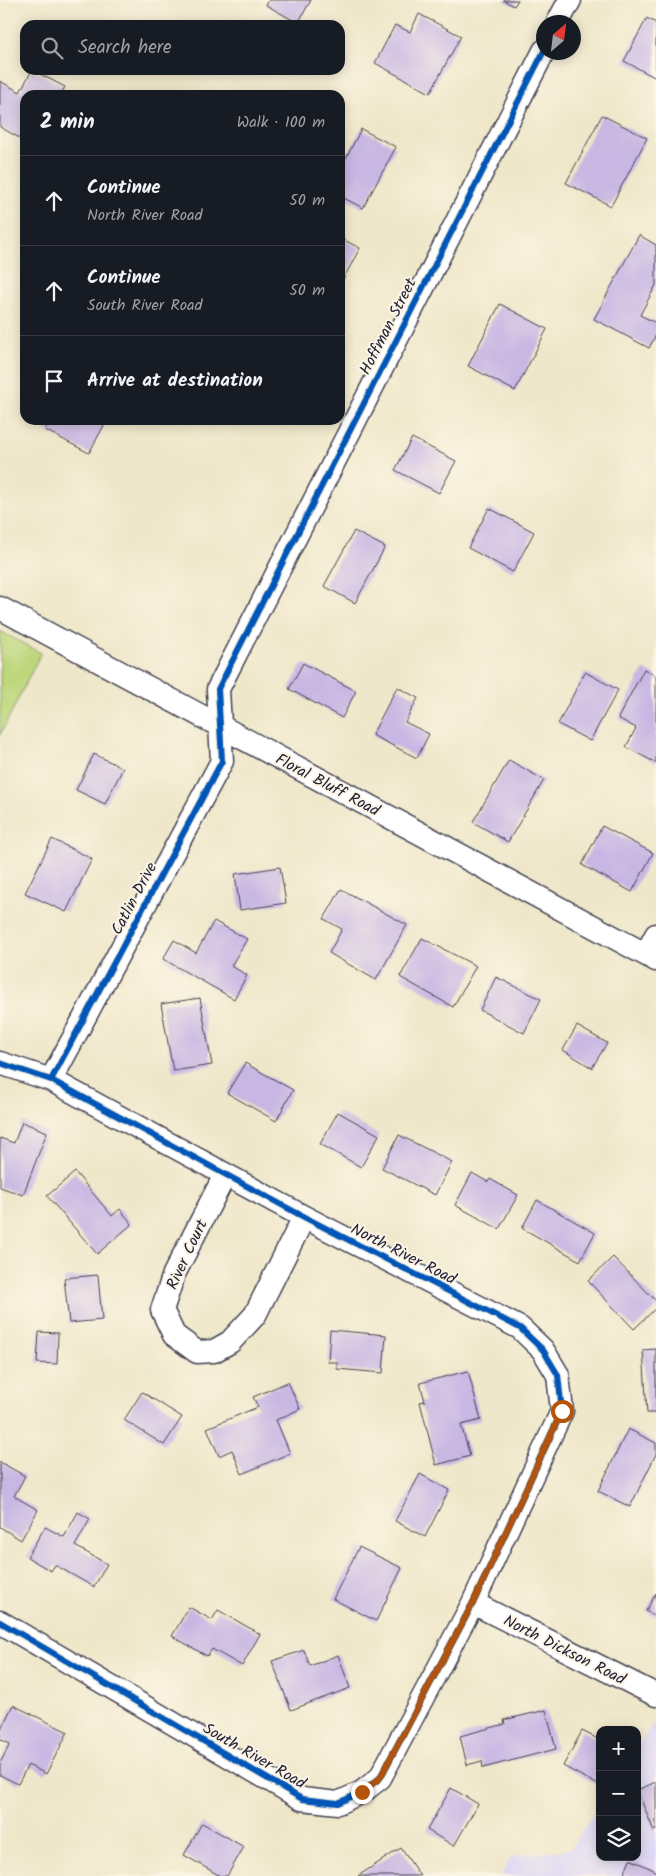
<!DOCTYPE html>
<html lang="en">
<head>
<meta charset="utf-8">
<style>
  :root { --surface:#171b24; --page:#242831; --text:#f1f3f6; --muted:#9ea1a6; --line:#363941 }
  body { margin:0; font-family:Kalam,sans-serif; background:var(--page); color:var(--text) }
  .controls { position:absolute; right:15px; bottom:15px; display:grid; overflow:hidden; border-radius:10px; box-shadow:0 2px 12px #0003 }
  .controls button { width:45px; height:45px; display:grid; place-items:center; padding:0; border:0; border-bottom:1px solid var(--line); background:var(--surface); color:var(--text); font:25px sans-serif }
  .compass { position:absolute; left:536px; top:15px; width:45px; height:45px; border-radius:50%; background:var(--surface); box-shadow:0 2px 12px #0003; rotate:28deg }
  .stop { position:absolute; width:15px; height:15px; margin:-11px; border:4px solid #b45309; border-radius:50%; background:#fff }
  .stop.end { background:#b45309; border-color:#fff; box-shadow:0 1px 5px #0008 }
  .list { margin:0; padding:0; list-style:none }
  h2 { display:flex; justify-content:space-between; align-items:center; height:65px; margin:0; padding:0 20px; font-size:21px }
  h2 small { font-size:16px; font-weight:400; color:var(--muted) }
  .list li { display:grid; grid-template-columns:32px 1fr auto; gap:15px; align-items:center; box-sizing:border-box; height:90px; padding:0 20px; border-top:1px solid var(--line) }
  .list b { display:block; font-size:19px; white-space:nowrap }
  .list p { margin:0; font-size:16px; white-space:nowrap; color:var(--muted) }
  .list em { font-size:16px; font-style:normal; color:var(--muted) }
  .icon { flex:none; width:28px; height:28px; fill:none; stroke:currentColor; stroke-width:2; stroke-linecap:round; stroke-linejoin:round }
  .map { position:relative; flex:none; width:656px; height:1876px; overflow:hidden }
  .search { position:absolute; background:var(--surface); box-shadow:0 2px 12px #0003; left:20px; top:20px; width:325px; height:55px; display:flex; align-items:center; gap:12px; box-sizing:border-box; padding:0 18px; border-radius:15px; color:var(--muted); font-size:19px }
  .panel { position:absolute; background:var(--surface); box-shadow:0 2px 12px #0003; left:20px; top:90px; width:325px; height:335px; border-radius:15px }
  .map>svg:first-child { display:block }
</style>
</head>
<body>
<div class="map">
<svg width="656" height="1876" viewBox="0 0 656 1876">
  <rect width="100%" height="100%" fill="#fcf5e5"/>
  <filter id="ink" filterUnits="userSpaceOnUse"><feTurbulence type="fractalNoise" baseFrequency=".02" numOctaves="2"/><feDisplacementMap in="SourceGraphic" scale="10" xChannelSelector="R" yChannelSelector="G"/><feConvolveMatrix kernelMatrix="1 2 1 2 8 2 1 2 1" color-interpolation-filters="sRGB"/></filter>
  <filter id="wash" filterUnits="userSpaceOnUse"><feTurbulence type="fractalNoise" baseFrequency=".0096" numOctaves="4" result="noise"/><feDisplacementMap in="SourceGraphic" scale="20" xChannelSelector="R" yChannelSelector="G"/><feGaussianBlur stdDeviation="1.12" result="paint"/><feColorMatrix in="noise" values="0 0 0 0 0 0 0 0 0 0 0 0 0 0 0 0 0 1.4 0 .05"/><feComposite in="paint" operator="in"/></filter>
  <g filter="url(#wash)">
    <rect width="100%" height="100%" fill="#efe7c9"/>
    <!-- built -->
    <path fill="#dcd5f6" d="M656 1719V1876H501L511 1857 570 1849 600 1804V1857H637V1747Z"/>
    <!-- green -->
    <path fill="#bed77b" stroke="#707c5b" d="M0 631 41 653 0 735Z"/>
    <g id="blocks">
      <!-- building -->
      <path fill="#c9b7e3" d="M269 0H311L298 23 266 5Z
        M503 0H518L514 6Z
        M419 14 461 36 430 93 375 63 395 25 410 32Z
        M647 18 656 23V78L624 61Z
        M32 70 65 87 60 95H25V141L0 127V81L20 92Z
        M602 115 647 138 611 206 566 183Z
        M361 129 396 147 363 208 340 196V170Z
        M639 235 656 245V285L640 315 656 323V335L649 348 594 319Z
        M340 238 360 248 340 285Z
        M500 304 547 329 515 391 468 366Z
        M50 420H107L89 453 45 430Z
        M412 438 456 461 439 493 395 470Z
        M489 508 534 532 513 572 468 548Z
        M354 531 385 547 355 603 324 586Z
        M303 663 356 691 342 718 289 689Z
        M644 669 656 676V763L626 747 636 728 618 718Z
        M585 672 618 690 590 741 558 724Z
        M397 687 418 698 405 722 429 734 417 758 372 735Z
        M94 754 123 768 105 804 76 790Z
        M509 760 544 780 508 842 473 822Z
        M602 826 653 853 632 892 582 865Z
        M52 839 92 859 66 912 25 893Z
        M280 867 286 903 240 910 235 874Z
        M341 889 407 925 376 980 329 953 342 929 324 919Z
        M214 921 247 939 231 966 247 975 234 999 163 959 174 940 196 953Z
        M422 938 476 966 453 1007 400 977Z
        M496 977 541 999 524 1033 480 1010Z
        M200 998 212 1065 173 1071 161 1004Z
        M577 1026 607 1043 592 1068 563 1050Z
        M245 1063 293 1090 276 1121 227 1093Z
        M338 1112 379 1135 361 1167 320 1144Z
        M22 1122 47 1132 23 1195 0 1187V1138L14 1143Z
        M399 1135 452 1162 435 1195 382 1168Z
        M75 1172 112 1216 120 1209 132 1224 97 1254 47 1196Z
        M472 1173 488 1182 490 1179 518 1195 499 1229 455 1205Z
        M537 1200 595 1233 580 1261 522 1228Z
        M613 1257 656 1301V1308L634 1329 588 1281Z
        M98 1275 102 1320 69 1323 64 1278Z
        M330 1330 386 1335 383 1373 337 1369V1362H328Z
        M39 1332 58 1333 57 1364 37 1363Z
        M656 1349V1413H647L643 1350Z
        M468 1371 481 1420 461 1425 470 1456 436 1465 420 1402 425 1401 420 1383Z
        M288 1382 300 1409 276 1420 290 1453 242 1474 232 1450 219 1456 207 1428 258 1407 253 1397Z
        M142 1392 182 1417 164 1445 124 1420Z
        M628 1429 656 1443V1454L630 1507 598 1491Z
        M0 1462 25 1476 14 1496 38 1510 21 1540 0 1527Z
        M420 1474 449 1490 425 1537 395 1521Z
        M78 1512 90 1519 75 1546 107 1564 94 1587 55 1565 51 1571 27 1557 45 1527 64 1537Z
        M359 1547 402 1568 376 1621 333 1599Z
        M656 1593V1617L646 1611Z
        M189 1607 212 1620 218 1610 260 1634 242 1666 212 1649 207 1656 172 1636Z
        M304 1650 310 1666 338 1655 350 1688 291 1710 272 1661Z
        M13 1705 68 1732 46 1774 28 1765 18 1784 0 1775V1763L10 1744 0 1739V1731Z
        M546 1710 556 1749 483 1768 482 1761 467 1765 460 1736 505 1724 504 1720Z
        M582 1731 600 1740V1786L563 1766Z
        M656 1782V1830L654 1831 637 1790Z
        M451 1788 478 1804 454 1846 427 1830Z
        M202 1823 244 1847 227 1876H220L184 1855Z
        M401 1848 420 1876H358Z
        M630 1859 656 1871V1876H623Z"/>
    </g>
  </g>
  <g filter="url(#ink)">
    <use href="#blocks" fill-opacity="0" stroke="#414050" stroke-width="1"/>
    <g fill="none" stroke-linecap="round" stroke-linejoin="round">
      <!-- minor casing -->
      <g stroke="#414050" stroke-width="25">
        <path id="minor" d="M558 22 570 0
          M0 608 656 960
          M646 954 656 935
          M0 1063 51 1080 304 1217 520 1328 543 1350 558 1375 562 1411 473 1603 380 1778 362 1792 338 1803 302 1799 0 1622
          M51 1080 222 761 218 689 544 51
          M225 1175 174 1274 162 1310 174 1335 197 1352 214 1351 230 1342 255 1315 304 1217
          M473 1603 656 1695"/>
      </g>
      <!-- minor -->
      <use href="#minor" stroke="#fff" stroke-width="22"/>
      <!-- cycleway casing -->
      <g stroke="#fcf5e5" stroke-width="9">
        <path id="cycleway" d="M0 1063 51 1080 304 1217 520 1328 543 1350 558 1375 562 1411 473 1603 380 1778 362 1792 338 1803 302 1799 0 1622
          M51 1080 222 761 218 689 544 51"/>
      </g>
      <!-- cycleway -->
      <use href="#cycleway" stroke="#0057b8" stroke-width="6"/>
    </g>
  </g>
  <g fill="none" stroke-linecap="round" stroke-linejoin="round" filter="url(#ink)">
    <!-- route -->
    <path stroke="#b45309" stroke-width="6" d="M362 1792 380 1778 473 1603 562 1411"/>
  </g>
  <g text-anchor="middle" stroke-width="4" stroke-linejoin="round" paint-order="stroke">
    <!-- street labels -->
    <g font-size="16" fill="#22223b" stroke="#fcf5e5">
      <text transform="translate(387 326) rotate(-63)" y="6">Hoffman Street</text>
      <text transform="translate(328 784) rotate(28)" y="6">Floral Bluff Road</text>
      <text transform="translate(133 898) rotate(-62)" y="6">Catlin Drive</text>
      <text transform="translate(404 1253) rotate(27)" y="6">North River Road</text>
      <text transform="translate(186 1254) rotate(-65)" y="6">River Court</text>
      <text transform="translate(565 1649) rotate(27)" y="6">North Dickson Road</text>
      <text transform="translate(255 1755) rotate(30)" y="6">South River Road</text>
    </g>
  </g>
</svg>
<div class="controls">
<button>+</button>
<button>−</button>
<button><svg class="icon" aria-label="layers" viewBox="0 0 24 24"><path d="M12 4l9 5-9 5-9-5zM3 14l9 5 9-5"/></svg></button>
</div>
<svg class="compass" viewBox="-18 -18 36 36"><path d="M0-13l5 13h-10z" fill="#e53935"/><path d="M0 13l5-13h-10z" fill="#9ea1a6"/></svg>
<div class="stop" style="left:562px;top:1411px"></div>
<div class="stop end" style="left:362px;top:1792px"></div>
<div class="search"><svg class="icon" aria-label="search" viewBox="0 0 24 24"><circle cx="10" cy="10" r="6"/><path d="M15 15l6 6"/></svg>Search here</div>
<section class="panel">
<h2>2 min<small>Walk · 100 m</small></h2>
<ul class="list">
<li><svg class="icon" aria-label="ahead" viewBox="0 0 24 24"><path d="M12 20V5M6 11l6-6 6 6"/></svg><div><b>Continue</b><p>North River Road</p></div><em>50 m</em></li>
<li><svg class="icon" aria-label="ahead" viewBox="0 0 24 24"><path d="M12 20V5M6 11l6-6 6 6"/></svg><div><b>Continue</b><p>South River Road</p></div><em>50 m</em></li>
<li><svg class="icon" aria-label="arrive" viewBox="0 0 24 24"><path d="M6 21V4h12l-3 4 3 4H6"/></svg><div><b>Arrive at destination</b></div></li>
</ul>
</section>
</div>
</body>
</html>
